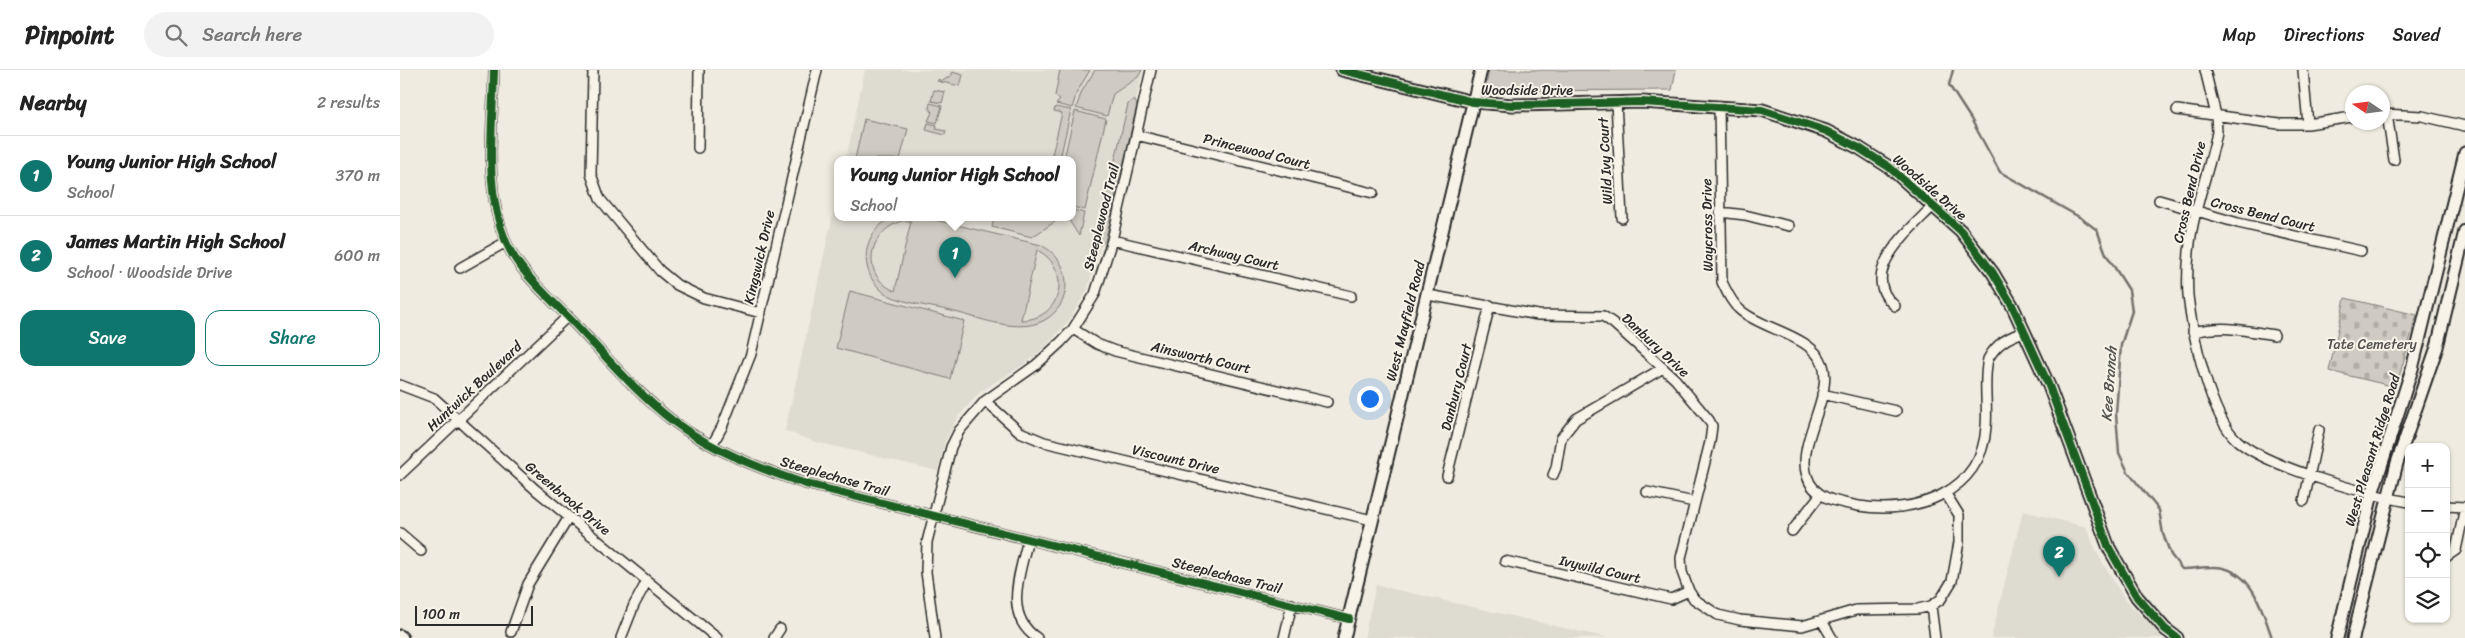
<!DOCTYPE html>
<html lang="en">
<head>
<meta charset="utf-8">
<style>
  :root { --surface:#fff; --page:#f2f2f2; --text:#222; --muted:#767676; --line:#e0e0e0; --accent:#0f766e }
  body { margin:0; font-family:Sriracha,sans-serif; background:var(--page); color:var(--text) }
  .controls { position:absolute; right:15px; bottom:15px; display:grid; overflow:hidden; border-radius:10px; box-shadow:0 1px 4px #0004 }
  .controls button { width:45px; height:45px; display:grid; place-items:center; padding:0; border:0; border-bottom:1px solid var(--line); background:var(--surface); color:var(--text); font:25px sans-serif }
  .compass { position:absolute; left:1945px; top:15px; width:45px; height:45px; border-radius:50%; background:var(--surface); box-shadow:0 1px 4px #0004; rotate:283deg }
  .scale { position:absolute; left:15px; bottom:12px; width:118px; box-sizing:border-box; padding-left:5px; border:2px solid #2b2b2b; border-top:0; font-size:14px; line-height:18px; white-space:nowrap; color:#2b2b2b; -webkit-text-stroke:4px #f7f3e8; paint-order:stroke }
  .you { position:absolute; left:969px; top:328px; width:18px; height:18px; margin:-12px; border:4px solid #fff; border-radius:50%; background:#1a73e8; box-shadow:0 0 0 8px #1a73e833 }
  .badge { display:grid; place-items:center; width:32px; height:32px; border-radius:50%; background:var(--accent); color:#fff; font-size:16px; font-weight:700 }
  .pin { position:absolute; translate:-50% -41px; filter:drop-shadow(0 1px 2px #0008) }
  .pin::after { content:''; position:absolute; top:26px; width:18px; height:15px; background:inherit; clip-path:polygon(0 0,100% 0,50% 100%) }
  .popup { position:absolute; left:434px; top:86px; width:242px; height:65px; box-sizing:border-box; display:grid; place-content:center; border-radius:10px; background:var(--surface); filter:drop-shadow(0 1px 4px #0005); font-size:16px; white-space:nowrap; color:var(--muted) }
  .popup b { font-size:19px; color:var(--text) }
  .popup::after { content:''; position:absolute; left:50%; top:100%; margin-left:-10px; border:10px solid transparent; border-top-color:var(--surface) }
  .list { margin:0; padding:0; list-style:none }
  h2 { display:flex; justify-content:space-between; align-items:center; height:65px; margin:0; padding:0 20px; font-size:21px }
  h2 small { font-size:16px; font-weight:400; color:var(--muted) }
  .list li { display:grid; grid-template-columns:32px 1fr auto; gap:15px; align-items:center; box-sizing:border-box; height:80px; padding:0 20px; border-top:1px solid var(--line) }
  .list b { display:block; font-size:19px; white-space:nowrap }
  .list p { margin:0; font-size:16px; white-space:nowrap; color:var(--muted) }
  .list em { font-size:16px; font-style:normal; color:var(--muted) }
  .actions { display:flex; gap:10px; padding:15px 20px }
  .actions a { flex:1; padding:11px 0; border:1px solid var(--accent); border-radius:15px; text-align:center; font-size:18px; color:var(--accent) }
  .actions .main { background:var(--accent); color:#fff }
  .icon { flex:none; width:28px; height:28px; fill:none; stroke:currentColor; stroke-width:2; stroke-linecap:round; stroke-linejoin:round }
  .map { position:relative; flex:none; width:2065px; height:568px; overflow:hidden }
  header { display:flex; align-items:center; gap:30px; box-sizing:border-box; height:70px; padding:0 25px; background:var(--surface); border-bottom:1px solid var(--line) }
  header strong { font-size:24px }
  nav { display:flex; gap:28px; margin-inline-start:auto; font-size:18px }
  .search { width:350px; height:45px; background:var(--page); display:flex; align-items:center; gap:12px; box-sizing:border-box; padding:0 18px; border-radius:28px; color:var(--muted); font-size:19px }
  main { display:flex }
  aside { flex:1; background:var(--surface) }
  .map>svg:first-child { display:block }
</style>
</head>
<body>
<header>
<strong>Pinpoint</strong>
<div class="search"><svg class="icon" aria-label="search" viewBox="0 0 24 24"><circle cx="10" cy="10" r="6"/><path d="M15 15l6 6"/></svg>Search here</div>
<nav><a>Map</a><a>Directions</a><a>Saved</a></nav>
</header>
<main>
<aside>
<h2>Nearby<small>2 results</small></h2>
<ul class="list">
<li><span class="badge">1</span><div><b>Young Junior High School</b><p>School</p></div><em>370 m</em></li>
<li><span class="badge">2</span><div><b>James Martin High School</b><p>School · Woodside Drive</p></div><em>600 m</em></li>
</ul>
<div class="actions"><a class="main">Save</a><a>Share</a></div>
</aside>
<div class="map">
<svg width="2065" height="568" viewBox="0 0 2065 568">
  <defs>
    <pattern id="cemetery-stones" width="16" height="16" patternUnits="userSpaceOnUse" patternTransform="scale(1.25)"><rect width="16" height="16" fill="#cfcbc2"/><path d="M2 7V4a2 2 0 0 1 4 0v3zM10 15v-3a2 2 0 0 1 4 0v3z" fill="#b2aea7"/></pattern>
  </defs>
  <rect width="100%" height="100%" fill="#efebe0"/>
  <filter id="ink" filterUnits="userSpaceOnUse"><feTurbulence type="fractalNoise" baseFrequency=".02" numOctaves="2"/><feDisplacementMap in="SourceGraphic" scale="10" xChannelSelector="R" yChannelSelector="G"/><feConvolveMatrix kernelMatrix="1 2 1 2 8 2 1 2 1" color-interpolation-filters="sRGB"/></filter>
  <g filter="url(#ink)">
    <!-- built -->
    <path fill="#dedbd1" d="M465 0H743L702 170 687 221 670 249 651 271 629 291 580 322 558 347 545 371 538 401 416 372 385 361 437 126 438 147H672V89H446Z
      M1623 441 1686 457 1698 485 1724 528 1763 568H1591Z
      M976 515 1208 568H964Z"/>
    <!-- green -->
    <path fill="#cfcbc2" stroke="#7d7b76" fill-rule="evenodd" d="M660 0H690L677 22 672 38 656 34 660 30 655 26Z
      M695 0H742L738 7 713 24 707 46 676 38 682 21Z
      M1089 0H1276L1272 20 1085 21Z
      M552 2 563 5 560 16 537 11 539 9 541 12 552 5Z
      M534 20 545 22 542 33 531 31Z
      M734 29 737 35 705 171 700 175 697 168 728 34Z
      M530 33 542 36 537 53 528 51 532 42 529 38Z
      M655 37 671 40 660 89H651L662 43 654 41Z
      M675 41 706 49 685 140 673 137 672 89H664Z
      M464 49 508 59 500 89H455Z
      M528 53 537 55 536 59 546 61 545 65 526 60Z
      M673 140 684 143 679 166 667 147H672Z
      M495 147H523L641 175C656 183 666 196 666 214 666 224 662 235 655 242 629 270 582 248 551 241 531 236 507 234 488 225 456 206 460 159 495 147ZM502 151H511L495 221C460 206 467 162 502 151ZM637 180C673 198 663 250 621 250Z
      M592 147H662L632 167 592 157 594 147Z
      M450 221 564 251 550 309 436 278Z"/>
    <!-- cemetery -->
    <path fill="url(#cemetery-stones)" stroke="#7d7b76" d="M1945 228 2017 245 1996 317 1929 301Z"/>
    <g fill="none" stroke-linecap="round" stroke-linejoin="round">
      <!-- stream -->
      <path stroke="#74726e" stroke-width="2.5" d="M1553 0 1549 15 1571 49 1600 102 1681 148 1697 160 1706 184 1729 220 1732 241 1721 275 1716 344 1719 383 1728 402 1759 440 1763 464 1771 485 1782 499C1792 499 1802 497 1812 497 1851 496 1862 538 1872 568"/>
      <!-- street casing -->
      <g stroke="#2b2b2b" stroke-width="12">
        <path id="street" d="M94 0C93 57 83 118 106 172 119 202 149 227 171 250 204 284 235 322 273 351 311 380 361 399 406 414L949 549
          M193 0 191 104 200 129 260 201 277 215 304 228 361 243
          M1805 0 1816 45 1817 62C1810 99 1794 136 1790 173 1788 189 1787 209 1788 226 1792 262 1810 348 1838 371 1867 397 1969 425 2009 432
          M1903 0 1908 54
          M1216 32 1222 148
          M1319 36 1322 212C1327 222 1331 232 1340 240 1363 260 1412 265 1423 295 1433 327 1396 374 1407 406 1414 429 1438 432 1459 436 1515 445 1582 423 1586 357 1588 335 1583 311 1588 289 1596 274 1608 267 1624 262
          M1777 40 1879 54H1908L1952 47
          M1982 44 2022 46 2065 56
          M1987 44 1994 90
          M736 65 973 123
          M298 78 299 0
          M1759 130 1838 153 1961 181
          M1320 142 1345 145 1389 156
          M712 170 951 226
          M60 198 106 172
          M1028 225 1138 245 1203 246 1213 253 1275 309 1309 350 1312 356 1310 372 1281 488 1282 502 1289 521 1294 529 1318 545 1340 550 1402 556 1456 540 1518 539 1531 536 1541 529 1552 511 1559 472V445L1546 424
          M1495 236C1456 203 1509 161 1533 136
          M673 259 697 274 715 281 927 332
          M1793 262C1824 255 1843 260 1874 265
          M0 315 34 328 136 420 317 568
          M1422 324 1496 341
          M585 331 620 362 644 372 972 450
          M312 375 322 357 351 284 417 0
          M0 405 168 246
          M1153 405 1156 398 1161 368 1176 349 1263 298
          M1047 406 1090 235
          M1247 422 1294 432
          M1904 431 1919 360
          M2046 436 2065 437
          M1392 461 1420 425
          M0 463 21 481
          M628 469C621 501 602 545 637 568
          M2046 487 2056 480 2065 437
          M1105 491 1271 529 1289 521
          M1531 536 1535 568
          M1422 551 1432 568
          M111 562 128 514 169 447
          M221 568 234 535 247 511
          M374 568 380 559
          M535 568 526 502 527 472 551 377 559 361 585 331 636 295 661 272 673 259 695 224 712 170 751 0
          M884 568 892 534"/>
      </g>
      <!-- secondary casing -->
      <g stroke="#2b2b2b" stroke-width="15">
        <path id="secondary" d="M942 0 1073 32 1113 35 1242 32 1362 40 1426 61 1459 78 1489 97 1561 161 1593 203 1612 235 1649 316 1709 478 1737 527 1765 559 1777 568
          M0 566 2 568
          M944 568 1081 0
          M1937 568 1972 424 2012 299 2065 83
          M1953 568 1997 393 2037 277 2065 161"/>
      </g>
      <!-- street -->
      <use href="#street" stroke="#f7f3e8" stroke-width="9"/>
      <!-- secondary -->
      <use href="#secondary" stroke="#f7f3e8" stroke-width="11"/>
      <!-- cycleway casing -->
      <g stroke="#f7f3e8" stroke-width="11">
        <path id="cycleway" d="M94 0C93 57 83 118 106 172 119 202 149 227 171 250 204 284 235 322 273 351 311 380 361 399 406 414L949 549
          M942 0 1073 32 1113 35 1242 32 1362 40 1426 61 1459 78 1489 97 1561 161 1593 203 1612 235 1649 316 1709 478 1737 527 1765 559 1777 568"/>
      </g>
      <!-- cycleway -->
      <use href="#cycleway" stroke="#1b5e20" stroke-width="8"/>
    </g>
  </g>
  <g text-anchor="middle" stroke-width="4" stroke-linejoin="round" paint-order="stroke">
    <!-- street labels -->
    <g font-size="14" fill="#2b2b2b" stroke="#f7f3e8">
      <text x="1127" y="25">Woodside Drive</text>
      <text transform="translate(857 81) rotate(14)" y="5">Princewood Court</text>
      <text transform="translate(1205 91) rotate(-93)" y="5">Wild Ivy Court</text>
      <text transform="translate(1530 117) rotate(41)" y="5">Woodside Drive</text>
      <text transform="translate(1789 122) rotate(-77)" y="5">Cross Bend Drive</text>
      <text transform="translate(1863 144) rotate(14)" y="5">Cross Bend Court</text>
      <text transform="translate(701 147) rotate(-76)" y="5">Steeplewood Trail</text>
      <text transform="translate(1307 155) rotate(-91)" y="5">Waycross Drive</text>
      <text transform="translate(834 185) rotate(13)" y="5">Archway Court</text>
      <text transform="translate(359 187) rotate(-77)" y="5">Kingswick Drive</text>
      <text transform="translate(1005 251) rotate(-76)" y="5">West Mayfield Road</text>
      <text transform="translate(1256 275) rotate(43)" y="5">Danbury Drive</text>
      <text transform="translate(801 287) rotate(13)" y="5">Ainsworth Court</text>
      <text transform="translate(74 316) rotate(-43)" y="5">Huntwick Boulevard</text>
      <text transform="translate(1056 317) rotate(-76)" y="5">Danbury Court</text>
      <text transform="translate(1972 380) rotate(-73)" y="5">West Pleasant Ridge Road</text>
      <text transform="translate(776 389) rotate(13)" y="5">Viscount Drive</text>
      <text transform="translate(435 406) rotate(16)" y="5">Steeplechase Trail</text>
      <text transform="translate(168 428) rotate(40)" y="5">Greenbrook Drive</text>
      <text transform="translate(1200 499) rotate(13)" y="5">Ivywild Court</text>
      <text transform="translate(827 505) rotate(14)" y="5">Steeplechase Trail</text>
    </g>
    <!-- park labels -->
    <g font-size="14" fill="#545351" stroke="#f7f3e8">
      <text x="1972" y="279">Tate Cemetery</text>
    </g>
    <!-- water labels -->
    <g font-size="15" font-style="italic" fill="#555552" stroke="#f7f3e8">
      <text transform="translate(1709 314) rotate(-86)" y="5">Kee Branch</text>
    </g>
  </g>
</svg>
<div class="controls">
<button>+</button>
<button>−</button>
<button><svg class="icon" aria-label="locate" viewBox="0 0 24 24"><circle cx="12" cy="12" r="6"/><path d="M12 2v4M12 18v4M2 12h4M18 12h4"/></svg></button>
<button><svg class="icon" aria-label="layers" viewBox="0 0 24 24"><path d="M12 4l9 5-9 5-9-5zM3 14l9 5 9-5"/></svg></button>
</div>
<svg class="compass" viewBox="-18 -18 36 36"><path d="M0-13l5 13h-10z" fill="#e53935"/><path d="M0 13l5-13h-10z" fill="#767676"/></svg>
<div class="scale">100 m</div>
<div class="you"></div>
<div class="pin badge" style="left:555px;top:208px">1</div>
<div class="popup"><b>Young Junior High School</b>School</div>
<div class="pin badge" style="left:1659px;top:507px">2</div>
</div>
</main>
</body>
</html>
